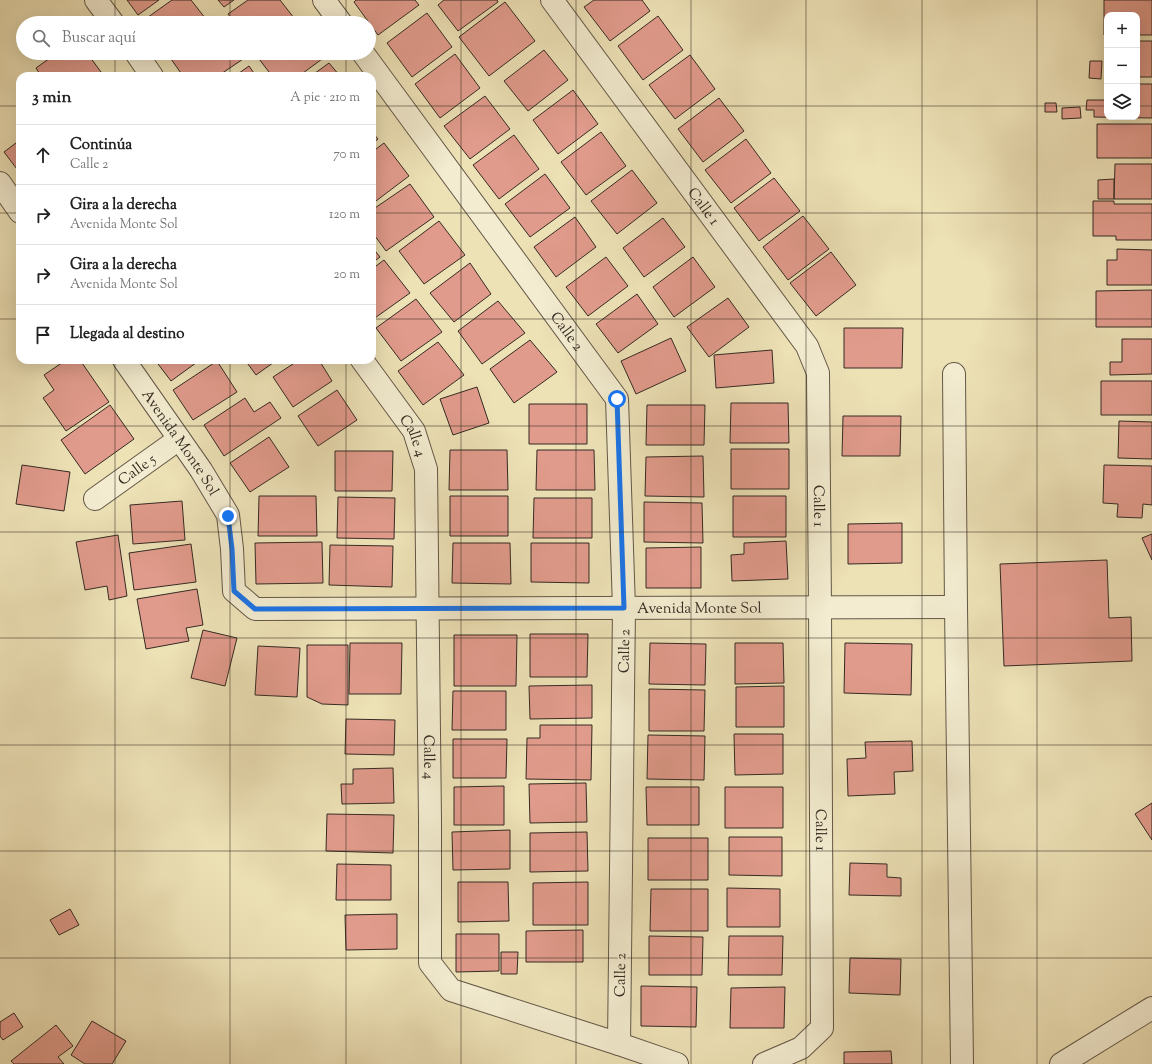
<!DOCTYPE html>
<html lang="es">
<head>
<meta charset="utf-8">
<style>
  :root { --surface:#fff; --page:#f2f2f2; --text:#222; --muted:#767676; --line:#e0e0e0 }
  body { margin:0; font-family:"Sorts Mill Goudy",serif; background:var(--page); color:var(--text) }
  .controls { position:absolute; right:12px; top:12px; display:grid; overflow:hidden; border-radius:8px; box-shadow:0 4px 16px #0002 }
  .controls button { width:36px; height:36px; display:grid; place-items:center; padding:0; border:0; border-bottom:1px solid var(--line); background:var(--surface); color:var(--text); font:20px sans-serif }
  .stop { position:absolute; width:12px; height:12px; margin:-9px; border:3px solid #1a73e8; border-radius:50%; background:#fff }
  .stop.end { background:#1a73e8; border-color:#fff; box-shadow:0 1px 4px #0008 }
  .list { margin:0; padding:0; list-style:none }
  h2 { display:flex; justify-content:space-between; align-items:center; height:52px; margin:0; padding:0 16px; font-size:17px }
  h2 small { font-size:13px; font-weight:400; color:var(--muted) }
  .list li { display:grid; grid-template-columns:26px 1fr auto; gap:12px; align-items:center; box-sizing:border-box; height:60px; padding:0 16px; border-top:1px solid var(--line) }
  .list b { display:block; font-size:15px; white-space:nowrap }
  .list p { margin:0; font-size:13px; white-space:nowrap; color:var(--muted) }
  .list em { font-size:13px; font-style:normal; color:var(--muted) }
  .icon { flex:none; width:22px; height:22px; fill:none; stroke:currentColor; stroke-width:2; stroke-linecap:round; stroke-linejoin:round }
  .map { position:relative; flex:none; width:1152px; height:1064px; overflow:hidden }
  .search { position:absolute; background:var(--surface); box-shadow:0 4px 16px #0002; left:16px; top:16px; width:360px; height:44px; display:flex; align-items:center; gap:10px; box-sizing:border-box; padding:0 14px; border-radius:22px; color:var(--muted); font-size:15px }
  .panel { position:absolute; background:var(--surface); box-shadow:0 4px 16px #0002; left:16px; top:72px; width:360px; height:292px; border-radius:12px }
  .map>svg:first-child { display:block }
</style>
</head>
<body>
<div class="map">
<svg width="1152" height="1064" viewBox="0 0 1152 1064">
  <rect width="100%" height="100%" fill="#ede1b6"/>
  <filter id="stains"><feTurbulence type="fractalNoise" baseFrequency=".005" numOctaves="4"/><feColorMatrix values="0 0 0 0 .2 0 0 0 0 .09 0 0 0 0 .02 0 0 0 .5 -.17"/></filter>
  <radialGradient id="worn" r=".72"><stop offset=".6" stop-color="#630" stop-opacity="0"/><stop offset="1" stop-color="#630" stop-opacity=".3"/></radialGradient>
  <!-- building -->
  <path fill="#e19b8c" stroke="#352b22" d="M127 0H159L138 15Z
    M172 0H191L209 23H146L144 20Z
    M218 0H234L224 7Z
    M248 0H280L294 18 287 23H235L228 14Z
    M356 0H415L419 5 378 35 354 2Z
    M444 0H497L498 2 458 31 438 5Z
    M594 0H642L650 11 610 41 584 7Z
    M1104 0H1152V35H1137V15H1107V35H1104Z
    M505 2 535 41 489 76 459 37Z
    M427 13 452 47 412 77 387 43Z
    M658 16 683 50 643 80 618 46Z
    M1137 41H1152V77H1137Z
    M544 50 568 80 528 111 504 81Z
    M57 53H87L101 72 96 76H41L36 68Z
    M179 53H243L246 57 218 76H183L171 59Z
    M260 53H317L322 59 299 76H272L256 55Z
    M455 54 480 88 440 118 415 84Z
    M690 55 715 89 675 119 649 85Z
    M1090 61H1102L1101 79 1089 78Z
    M329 63 340 76H311Z
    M249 66 256 76H235Z
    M1137 84H1152V118L1094 117V110H1086L1087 100H1107V117H1137Z
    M573 90 598 124 558 154 533 120Z
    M485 96 510 129 470 159 444 126Z
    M719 98 744 131 703 162 678 129Z
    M1045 103H1056L1057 112H1045Z
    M1080 107 1081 118 1062 119V108Z
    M1097 124H1152V158H1097Z
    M372 132 378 139 372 144Z
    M601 132 626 166 586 195 561 162Z
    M514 135 539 169 499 199 473 165Z
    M746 139 771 173 731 203 705 170Z
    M20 140V173L4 152Z
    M384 143 409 176 372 204V152Z
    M1115 164H1152V199H1114Z
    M632 170 657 203 617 234 591 201Z
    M545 174 570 208 530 237 505 204Z
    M774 178 800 211 759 241 734 208Z
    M1114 179V199H1098V180Z
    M410 184 434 217 386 251 372 232V210Z
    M1093 201H1114V204H1152V240H1116V236H1093Z
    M803 216 829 249 788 280 763 247Z
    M575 217 596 247 556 277 534 247Z
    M663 218 685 247 644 277 623 248Z
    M439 221 465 255 424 284 399 251Z
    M372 247 380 257 372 263Z
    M1117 249 1152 250V285H1107V260H1117Z
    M831 252 856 285 816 316 790 283Z
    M606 257 628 286 588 316 566 287Z
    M693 257 715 287 674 317 653 287Z
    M384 260 410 293 372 320V269Z
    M470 263 491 294 454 322 430 293Z
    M1152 290V327H1096V291Z
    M637 294 658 324 618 353 596 324Z
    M728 298 749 327 709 357 687 327Z
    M416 299 442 332 401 361 376 328Z
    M498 301 525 333 482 364 458 331Z
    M844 328H903L902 368H844Z
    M671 338 686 371 636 394 621 361Z
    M1122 339H1152V374L1110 375V362H1122Z
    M530 340 557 372 514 403 490 369Z
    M438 342 464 375 423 405 398 371Z
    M772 350 774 383 716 388 714 355Z
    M66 360H80L109 402 66 431 43 398 54 390 44 375Z
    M155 360H200L171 381Z
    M245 360H277L256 375Z
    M299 360H319L332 381 293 407 273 377Z
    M217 361 237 392 193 420 173 390Z
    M1101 381H1152V415H1101Z
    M477 387 489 423 453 435 440 399Z
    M337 390 357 420 318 446 298 416Z
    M245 398 254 412 270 402 281 418 224 456 204 425Z
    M731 403H788L789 443H730Z
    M529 404H587V444H529Z
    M110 405 134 439 85 474 61 440Z
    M647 405H705L704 445H646Z
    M843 416H901L900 456H842Z
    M1119 421 1152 422V459L1118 458Z
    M269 437 289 467 250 492 230 463Z
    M731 449H789V489H731Z
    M450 450H507L508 490H449Z
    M537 450H594L595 490H536Z
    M335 451H393L392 491H335Z
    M703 456 704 497 645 496 646 457Z
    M22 465 70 472 64 511 16 504Z
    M1104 465 1152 466V505L1143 504 1142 518 1117 517 1118 504 1103 503Z
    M259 496H316L317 536H258Z
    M450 496H508V536H450Z
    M733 496H786V537H733Z
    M338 497 395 498 394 539 337 538Z
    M534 498H592V538H533Z
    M182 501 185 540 133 544 130 505Z
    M644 502 702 503 703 543 644 542Z
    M902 523V563L848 564V524Z
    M1152 534V560L1142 538Z
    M118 535 127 596 109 600 107 586 85 590 76 542Z
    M786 541 788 579 732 581 731 555 744 554V543Z
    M322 542 323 583 256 584 255 543Z
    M453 543H510L511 584 452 583Z
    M531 543H589V583L531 582Z
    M191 544 196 582 134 590 129 553Z
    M330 545 393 546 392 587 329 585Z
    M701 547V588H646V548Z
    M1107 560 1109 618 1131 617 1132 661 1004 666 1000 564Z
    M197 589 203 625 186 628 189 641 146 649 137 599Z
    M203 630 237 638 225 686 191 678Z
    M530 634H588L587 677H530Z
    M454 635H517L516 686H454Z
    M350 643H402L401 694H349Z
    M650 643 706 644 705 685 649 684Z
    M735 643H783L784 683 735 684Z
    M845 643 912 644 911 695 844 693Z
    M307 645H348V705L322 704 307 697Z
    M258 646 300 648 297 697 255 695Z
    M592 685V718L530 719 529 686Z
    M784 686V727H736V687Z
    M649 689 705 690 704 731H649Z
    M453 691H506V730H452Z
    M346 719 395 720 394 755 345 754Z
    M540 725H592L591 780 526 779 527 738H540Z
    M734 734H783V774L735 775Z
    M648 735 705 736 704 780 647 779Z
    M453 739H507L506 778H453Z
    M912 741 913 771 894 772 895 794 848 796 847 759 866 758 865 742Z
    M393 768 394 803 342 804 341 784H353V769Z
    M586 783 587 822 530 823 529 784Z
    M504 786V825H454V787Z
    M646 787H699V825H647Z
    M725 787H783V828H725Z
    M1152 803V840L1135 814Z
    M327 814 394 815 393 853 326 851Z
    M510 830V869L453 870 452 832Z
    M587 832 588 871 530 872V833Z
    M729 837H782V876L729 875Z
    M648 838H708V880H648Z
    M850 863 887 864V877L901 878V896L849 895Z
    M337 864 391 865V900H336Z
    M458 882H508L509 921 458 922Z
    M588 882V925H533V883Z
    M727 888 780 889V927H727Z
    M651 889H708V931H650Z
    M70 909 79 925 59 935 50 920Z
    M397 914V949L346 950 345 915Z
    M583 930V962H526V931Z
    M456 934H499V971L456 972Z
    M649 936 703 937 702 975H649Z
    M729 936H783L782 975H728Z
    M501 952H518L517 974H501Z
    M850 958 901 959 900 995 849 993Z
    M641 986 697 987 696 1027 641 1026Z
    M785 987 784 1028H730L731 988Z
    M14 1013 23 1027 3 1040 0 1036V1022Z
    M92 1021 126 1041 112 1064H85L71 1055Z
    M56 1025 73 1046 58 1057 64 1064H14L11 1061Z
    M891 1051 892 1064H844V1052Z"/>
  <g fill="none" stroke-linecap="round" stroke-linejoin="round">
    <!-- minor casing -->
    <g stroke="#635847" stroke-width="24">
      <g id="minor">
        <path d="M96 0 113 23"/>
        <path d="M324 0 341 23"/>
        <path id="s1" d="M552 0 807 346 818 373 820 607 822 1028 801 1048 764 1064"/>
        <path d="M136 53 152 76"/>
        <path id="s2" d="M363 53 617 399 624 608 619 1044"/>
        <path d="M0 183 20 212"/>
        <path id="s3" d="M124 360 201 470 228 515 232 549 234 591 255 609 956 607"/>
        <path id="s4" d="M362 360 414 431 426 469 430 820V963L451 990 619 1044 677 1064"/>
        <path d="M954 374 956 607 962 1064"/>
        <path id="s5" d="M95 499 179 439"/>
        <path d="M1061 1064 1152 1008"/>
      </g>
    </g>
    <!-- minor -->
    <use href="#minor" stroke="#f3ecd0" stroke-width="22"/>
  </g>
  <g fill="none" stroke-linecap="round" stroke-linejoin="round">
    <!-- route -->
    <path stroke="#1a73e8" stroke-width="5" d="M228 516 232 549 234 591 255 609 624 608 617 399"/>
  </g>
  <!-- grid -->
  <path fill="none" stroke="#352b22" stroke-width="1" stroke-opacity="0.55" d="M115 0V23M230 0V23M346 0V23M461 0V1064M576 0V1064M691 0V1064M806 0V1064M922 0V1064M1037 0V1064M115 53V76M230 53V76M346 53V76M0 106H20M372 106H1107M1137 106H1152M0 213H20M372 213H1152M0 319H20M372 319H1152M115 360V1064M230 360V1064M346 360V1064M0 426H1152M0 532H1152M0 638H1152M0 745H1152M0 851H1152M0 958H1152"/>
  <g text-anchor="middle" stroke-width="3" stroke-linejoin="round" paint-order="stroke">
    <!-- street labels -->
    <g font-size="15" fill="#352b22" stroke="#f3ecd0">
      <text dy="5" stroke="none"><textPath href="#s1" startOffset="256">Calle 1</textPath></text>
      <text dy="5" stroke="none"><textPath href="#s2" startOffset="345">Calle 2</textPath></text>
      <text dy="5" stroke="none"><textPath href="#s4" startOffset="92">Calle 4</textPath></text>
      <text dy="5" stroke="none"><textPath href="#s3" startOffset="100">Avenida Monte Sol</textPath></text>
      <text dy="5" stroke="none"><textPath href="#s5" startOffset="51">Calle 5</textPath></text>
      <text dy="5" stroke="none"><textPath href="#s1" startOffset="592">Calle 1</textPath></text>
      <text dy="5" stroke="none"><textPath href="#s3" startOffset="735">Avenida Monte Sol</textPath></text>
      <text transform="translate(624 651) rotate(-89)" y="5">Calle 2</text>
      <text dy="5" stroke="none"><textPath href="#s4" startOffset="416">Calle 4</textPath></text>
      <text dy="5" stroke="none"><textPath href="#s1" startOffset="916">Calle 1</textPath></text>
      <text transform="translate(620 975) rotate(-89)" y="5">Calle 2</text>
    </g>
  </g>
  <rect width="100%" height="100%" filter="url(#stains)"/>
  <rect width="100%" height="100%" fill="url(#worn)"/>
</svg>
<div class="controls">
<button>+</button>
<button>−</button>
<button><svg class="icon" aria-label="layers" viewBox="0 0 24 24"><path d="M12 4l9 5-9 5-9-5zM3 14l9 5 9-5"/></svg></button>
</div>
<div class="stop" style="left:617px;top:399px"></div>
<div class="stop end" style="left:228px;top:516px"></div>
<div class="search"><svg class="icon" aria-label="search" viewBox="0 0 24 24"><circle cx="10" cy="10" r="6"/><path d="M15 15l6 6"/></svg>Buscar aquí</div>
<section class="panel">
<h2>3 min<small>A pie · 210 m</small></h2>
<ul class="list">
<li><svg class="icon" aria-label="ahead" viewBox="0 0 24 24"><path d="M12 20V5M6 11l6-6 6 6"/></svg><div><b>Continúa</b><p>Calle 2</p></div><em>70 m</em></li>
<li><svg class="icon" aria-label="right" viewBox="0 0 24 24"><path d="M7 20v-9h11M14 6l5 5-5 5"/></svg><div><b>Gira a la derecha</b><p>Avenida Monte Sol</p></div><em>120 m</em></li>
<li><svg class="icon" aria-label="right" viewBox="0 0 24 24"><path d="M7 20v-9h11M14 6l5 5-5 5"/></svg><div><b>Gira a la derecha</b><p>Avenida Monte Sol</p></div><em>20 m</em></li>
<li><svg class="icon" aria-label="arrive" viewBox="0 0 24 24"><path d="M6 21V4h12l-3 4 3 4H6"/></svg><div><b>Llegada al destino</b></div></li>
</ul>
</section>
</div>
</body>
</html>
